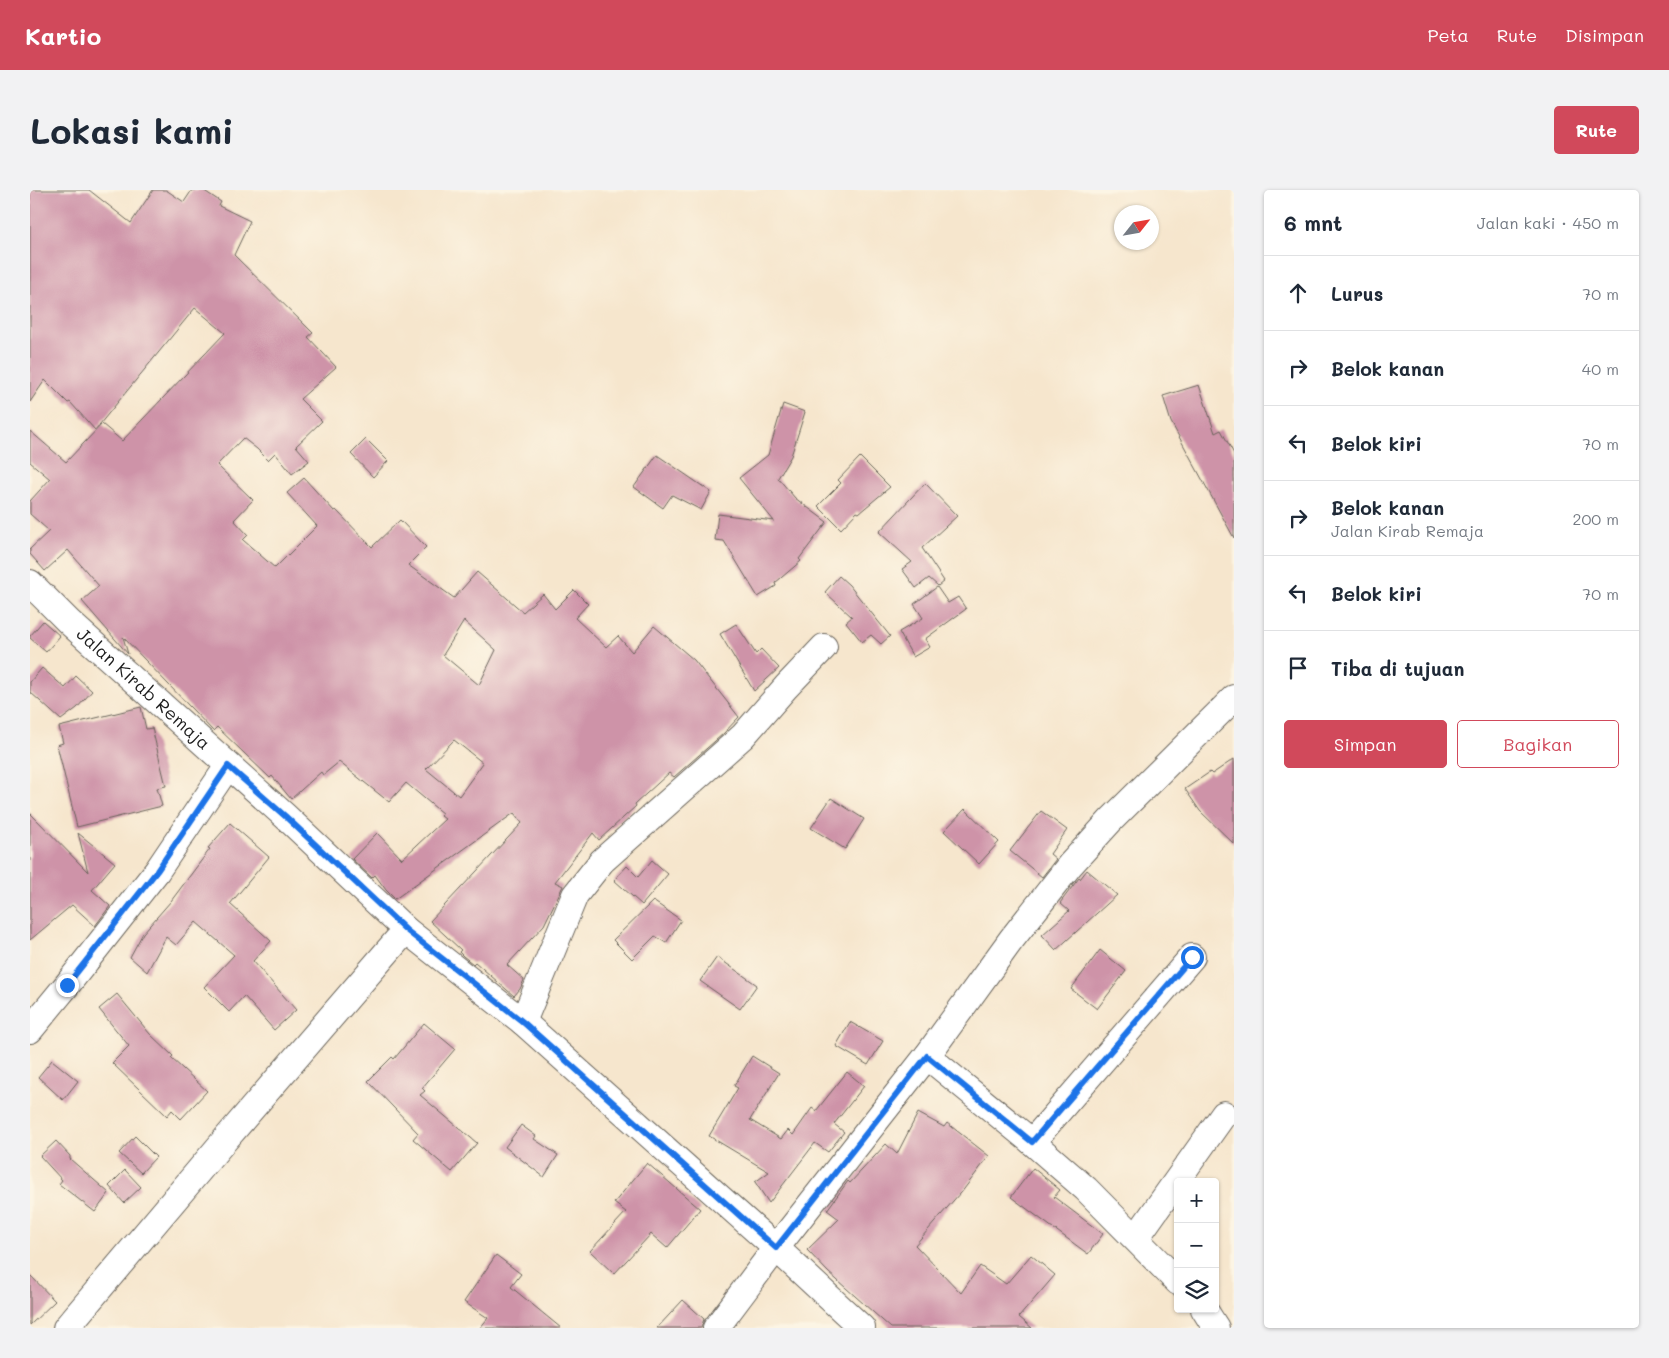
<!DOCTYPE html>
<html lang="id">
<head>
<meta charset="utf-8">
<style>
  :root { --surface:#fff; --page:#f2f2f3; --text:#1f2937; --muted:#747a83; --line:#e0e1e3; --accent:#d1495b }
  body { margin:0; font-family:Mali,sans-serif; background:var(--page); color:var(--text) }
  .controls { position:absolute; right:15px; bottom:15px; display:grid; overflow:hidden; border-radius:5px; box-shadow:0 1px 4px #0004 }
  .controls button { width:45px; height:45px; display:grid; place-items:center; padding:0; border:0; border-bottom:1px solid var(--line); background:var(--surface); color:var(--text); font:25px sans-serif }
  .compass { position:absolute; left:1084px; top:15px; width:45px; height:45px; border-radius:50%; background:var(--surface); box-shadow:0 1px 4px #0004; rotate:59deg }
  .stop { position:absolute; width:15px; height:15px; margin:-11px; border:4px solid #1a73e8; border-radius:50%; background:#fff }
  .stop.end { background:#1a73e8; border-color:#fff; box-shadow:0 1px 5px #0008 }
  .list { margin:0; padding:0; list-style:none }
  h2 { display:flex; justify-content:space-between; align-items:center; height:65px; margin:0; padding:0 20px; font-size:21px }
  h2 small { font-size:16px; font-weight:400; color:var(--muted) }
  .list li { display:grid; grid-template-columns:32px 1fr auto; gap:15px; align-items:center; box-sizing:border-box; height:75px; padding:0 20px; border-top:1px solid var(--line) }
  .list b { display:block; font-size:19px; white-space:nowrap }
  .list p { margin:0; font-size:16px; white-space:nowrap; color:var(--muted) }
  .list em { font-size:16px; font-style:normal; color:var(--muted) }
  .actions { display:flex; gap:10px; padding:15px 20px }
  .actions a { flex:1; padding:11px 0; border:1px solid var(--accent); border-radius:5px; text-align:center; font-size:18px; color:var(--accent) }
  .actions .main { background:var(--accent); color:#fff }
  .icon { flex:none; width:28px; height:28px; fill:none; stroke:currentColor; stroke-width:2; stroke-linecap:round; stroke-linejoin:round }
  .map { position:relative; flex:none; width:1204px; height:1138px; overflow:hidden; border-radius:5px }
  header { display:flex; align-items:center; gap:30px; box-sizing:border-box; height:70px; padding:0 25px; background:var(--accent); color:#fff }
  header strong { font-size:24px }
  nav { display:flex; gap:28px; margin-inline-start:auto; font-size:18px }
  .intro { display:flex; align-items:center; justify-content:space-between; box-sizing:border-box; height:120px; padding:0 30px }
  h1 { margin:0; font-size:35px }
  .button { padding:12px 22px; border-radius:5px; background:var(--accent); color:#fff; font-size:18px; font-weight:700 }
  main { display:flex; gap:30px; padding:0 30px }
  aside { flex:1; background:var(--surface); border-radius:5px; box-shadow:0 1px 4px #0004 }
  .map>svg:first-child { display:block }
</style>
</head>
<body>
<header>
<strong>Kartio</strong>
<nav><a>Peta</a><a>Rute</a><a>Disimpan</a></nav>
</header>
<div class="intro"><h1>Lokasi kami</h1><a class="button">Rute</a></div>
<main>
<div class="map">
<svg width="1204" height="1138" viewBox="0 0 1204 1138">
  <rect width="100%" height="100%" fill="#fcf5e5"/>
  <filter id="ink" filterUnits="userSpaceOnUse"><feTurbulence type="fractalNoise" baseFrequency=".02" numOctaves="2"/><feDisplacementMap in="SourceGraphic" scale="10" xChannelSelector="R" yChannelSelector="G"/><feConvolveMatrix kernelMatrix="1 2 1 2 8 2 1 2 1" color-interpolation-filters="sRGB"/></filter>
  <filter id="wash" filterUnits="userSpaceOnUse"><feTurbulence type="fractalNoise" baseFrequency=".0096" numOctaves="4" result="noise"/><feDisplacementMap in="SourceGraphic" scale="20" xChannelSelector="R" yChannelSelector="G"/><feGaussianBlur stdDeviation="1.12" result="paint"/><feColorMatrix in="noise" values="0 0 0 0 0 0 0 0 0 0 0 0 0 0 0 0 0 1.4 0 .05"/><feComposite in="paint" operator="in"/></filter>
  <g filter="url(#wash)">
    <rect width="100%" height="100%" fill="#f6e6cd"/>
    <g id="blocks">
      <!-- building -->
      <path fill="#ce93a8" fill-rule="evenodd" d="M0 0H59L101 33 123 0H136L154 12 162 0H173L191 12 189 16 220 31 204 65 283 143 278 147 306 177 270 209 292 231 266 256 279 271 262 284 245 263 238 270 227 259 213 248 187 275 223 310 204 330 218 345 213 350 245 378 287 336 257 303 274 288 304 321 306 320 342 357 370 330 396 357 378 375 424 408 447 382 493 422 513 404 525 419 544 400 558 414 545 428 576 457 588 446 602 462 624 436 664 470 709 527 693 544 644 587 639 583 605 614 606 616 569 650 563 643 525 692 533 696 514 735 477 775 494 790 490 799 484 806 445 772 443 774 433 766 429 762 431 760 400 731 492 633 484 623 365 709 356 700 345 685 342 688 322 669 347 643 372 669 415 629 411 626 413 624 376 593 359 612 309 572 293 585 291 582 261 609 242 586 240 588 187 537 183 541 93 447 98 464 52 411 69 396 38 360 15 381 0 364V359L19 341 0 324V311L20 289 0 272V241L36 272 72 234 92 251 195 143 165 118 65 240 40 212 38 213 15 190 0 212ZM434 431 466 460 449 495 413 465ZM424 550 453 573 429 606 396 579Z
        M1169 195 1185 243 1191 240 1204 264V348L1141 232 1133 206Z
        M753 214 775 222 761 266 748 288 765 308 797 332 769 369 771 371 745 393 746 396 728 407 694 351 685 350 688 324 744 331 709 288 738 265Z
        M336 249 358 271 343 287 321 264Z
        M627 265 681 302 671 320 642 305 633 318 604 297Z
        M830 267 860 297 829 323 827 322 811 339 788 316 811 293 808 290Z
        M895 293 927 326 892 358 914 391 908 396 899 388 886 398 872 379 882 372 849 342Z
        M809 386 819 395 860 446 851 454 841 445 832 452 816 432 822 427 795 402Z
        M907 397 918 413 928 407 936 419 895 449 900 457 883 467 869 442 893 428 884 414Z
        M13 431 30 446 16 462 0 448V446Z
        M706 434 726 464 731 459 749 478 724 501 690 444Z
        M12 478 35 498 46 486 62 501 47 518 31 530 0 502V492Z
        M111 517 116 539 122 538 136 596 127 598 132 616 47 637 27 555 33 553 29 537Z
        M1204 569V654L1170 621 1155 599 1180 582 1182 584Z
        M801 608 834 629 815 659 781 638Z
        M935 619 969 652 949 674 914 641Z
        M1011 621 1037 640 1020 664 1026 669 1012 687 980 661Z
        M0 623 58 682 48 643 85 673 62 700 80 716 65 736 42 715 0 750Z
        M200 633 239 667 200 714 241 751 223 771 266 820 244 840 214 806 199 822 174 797 204 765 166 732 146 755 136 747 117 782 100 767 113 743 141 711 180 659 178 658Z
        M622 670 638 684 612 715 584 690 597 676 608 687Z
        M1057 680 1087 705 1026 760 1012 745 1039 721 1030 713 1049 688 1050 689Z
        M623 711 651 730 636 753 625 746 602 769 583 750Z
        M1070 760 1096 781 1067 819 1041 799Z
        M687 767 727 795 710 819 670 791Z
        M87 804 120 844 143 866 141 868 177 901 151 929 142 920 137 926 82 873 99 856 69 819Z
        M820 832 853 851 838 875 806 856Z
        M394 833 425 859 392 898 395 901 390 905 447 953 422 982 383 949 388 943 338 891 362 867 364 869Z
        M722 866 749 883 720 930 751 949 758 940 763 945 782 918 786 921 817 882 834 896 804 934 814 942 798 962 785 953 739 1013 725 992 739 982 679 946 708 898 704 896Z
        M22 870 48 891 33 910 8 887Z
        M888 923 914 937 917 933 959 966 931 1003H930L885 1055 931 1103 950 1076 976 1094 1001 1065 1025 1085 989 1127 1002 1138H861L798 1082 777 1060 809 1029 797 1020 818 991 820 993 856 954 867 964Z
        M491 935 506 946 504 949 528 965 514 987 475 957Z
        M105 946 126 967 111 983 89 963Z
        M26 951 40 966V969L79 1003 65 1022 29 994 32 990 10 966Z
        M617 973 670 1019 637 1058 621 1044 584 1084 560 1061 596 1022 584 1013Z
        M1003 978 1030 1000 1024 1007 1073 1044 1058 1064 981 1007Z
        M95 980 111 997 94 1013 79 996Z
        M466 1065 491 1084 481 1097 531 1138H450L458 1128 434 1112Z
        M0 1085 25 1111 0 1135Z
        M653 1110 674 1129 671 1138H627Z"/>
    </g>
  </g>
  <g filter="url(#ink)">
    <use href="#blocks" fill-opacity="0" stroke="#68635a" stroke-width="1"/>
    <g fill="none" stroke-linecap="round" stroke-linejoin="round">
      <!-- minor casing -->
      <g stroke="#68635a" stroke-width="28">
        <g id="minor">
          <path id="s1" d="M0 393 39 432 255 626 376 740 493 832 746 1058 832 1138"/>
          <path d="M493 832 545 705 572 671 713 546 756 497 794 457"/>
          <path d="M0 840 37 795 127 681 198 576"/>
          <path d="M897 866 1002 952 1056 999 1148 1092"/>
          <path d="M1002 952 1162 767"/>
          <path d="M1106 1048 1194 924"/>
          <path d="M1174 1119 1186 1138"/>
          <path d="M36 1138 194 951 376 740"/>
          <path d="M686 1138 746 1058 897 866 981 750 1040 675 1081 630 1204 508"/>
        </g>
      </g>
      <!-- minor -->
      <use href="#minor" stroke="#fff" stroke-width="26"/>
    </g>
  </g>
  <g fill="none" stroke-linecap="round" stroke-linejoin="round" filter="url(#ink)">
    <!-- route -->
    <path stroke="#1a73e8" stroke-width="6" d="M37 795 127 681 198 576 255 626 376 740 493 832 746 1058 897 866 1002 952 1162 767"/>
  </g>
  <g text-anchor="middle" stroke-width="4.5" stroke-linejoin="round" paint-order="stroke">
    <!-- street labels -->
    <g font-size="18" fill="#1c1c1c" stroke="#fcf5e5">
      <text dy="6" stroke="none"><textPath href="#s1" startOffset="155">Jalan Kirab Remaja</textPath></text>
    </g>
  </g>
</svg>
<div class="controls">
<button>+</button>
<button>−</button>
<button><svg class="icon" aria-label="layers" viewBox="0 0 24 24"><path d="M12 4l9 5-9 5-9-5zM3 14l9 5 9-5"/></svg></button>
</div>
<svg class="compass" viewBox="-18 -18 36 36"><path d="M0-13l5 13h-10z" fill="#e53935"/><path d="M0 13l5-13h-10z" fill="#747a83"/></svg>
<div class="stop" style="left:1162px;top:767px"></div>
<div class="stop end" style="left:37px;top:795px"></div>
</div>
<aside>
<h2>6 mnt<small>Jalan kaki · 450 m</small></h2>
<ul class="list">
<li><svg class="icon" aria-label="ahead" viewBox="0 0 24 24"><path d="M12 20V5M6 11l6-6 6 6"/></svg><div><b>Lurus</b></div><em>70 m</em></li>
<li><svg class="icon" aria-label="right" viewBox="0 0 24 24"><path d="M7 20v-9h11M14 6l5 5-5 5"/></svg><div><b>Belok kanan</b></div><em>40 m</em></li>
<li><svg class="icon" aria-label="left" viewBox="0 0 24 24"><path d="M17 20v-9H6M10 6l-5 5 5 5"/></svg><div><b>Belok kiri</b></div><em>70 m</em></li>
<li><svg class="icon" aria-label="right" viewBox="0 0 24 24"><path d="M7 20v-9h11M14 6l5 5-5 5"/></svg><div><b>Belok kanan</b><p>Jalan Kirab Remaja</p></div><em>200 m</em></li>
<li><svg class="icon" aria-label="left" viewBox="0 0 24 24"><path d="M17 20v-9H6M10 6l-5 5 5 5"/></svg><div><b>Belok kiri</b></div><em>70 m</em></li>
<li><svg class="icon" aria-label="arrive" viewBox="0 0 24 24"><path d="M6 21V4h12l-3 4 3 4H6"/></svg><div><b>Tiba di tujuan</b></div></li>
</ul>
<div class="actions"><a class="main">Simpan</a><a>Bagikan</a></div>
</aside>
</main>
</body>
</html>
